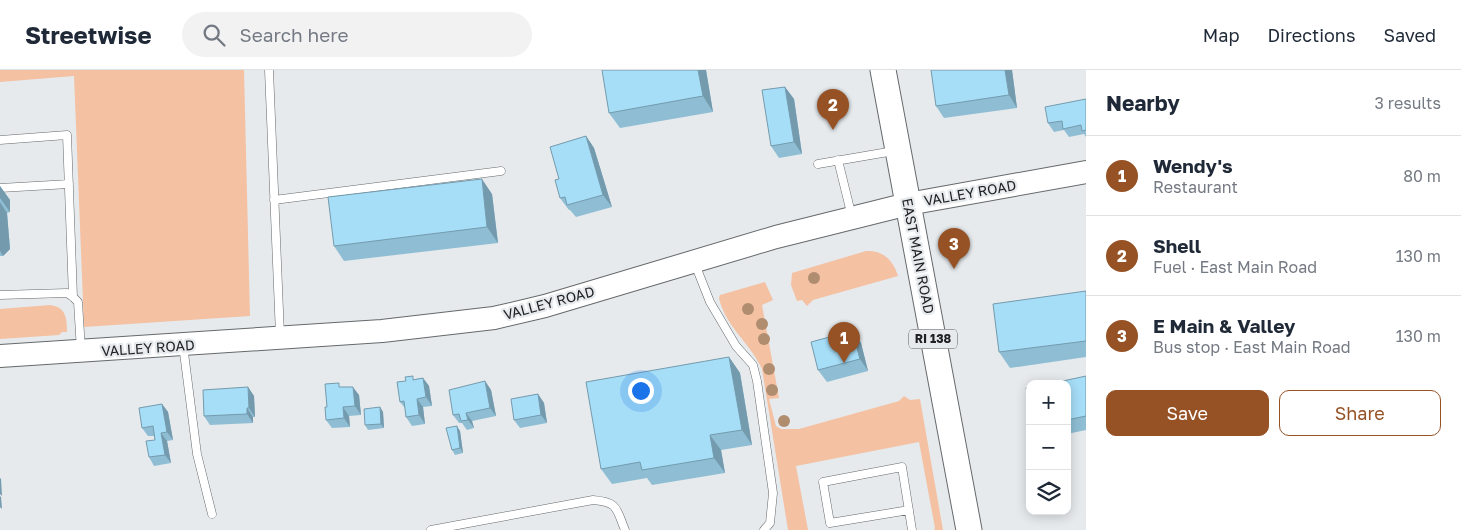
<!DOCTYPE html>
<html lang="en">
<head>
<meta charset="utf-8">
<style>
  :root { --surface:#fff; --page:#f2f2f3; --text:#1f2937; --muted:#747a83; --line:#e0e1e3; --accent:#965225 }
  body { margin:0; font-family:"Golos Text",sans-serif; background:var(--page); color:var(--text) }
  .controls { position:absolute; right:15px; bottom:15px; display:grid; overflow:hidden; border-radius:10px; box-shadow:0 2px 12px #0003 }
  .controls button { width:45px; height:45px; display:grid; place-items:center; padding:0; border:0; border-bottom:1px solid var(--line); background:var(--surface); color:var(--text); font:25px sans-serif }
  .you { position:absolute; left:640px; top:320px; width:18px; height:18px; margin:-12px; border:4px solid #fff; border-radius:50%; background:#1a73e8; box-shadow:0 0 0 8px #1a73e833 }
  .badge { display:grid; place-items:center; width:32px; height:32px; border-radius:50%; background:var(--accent); color:#fff; font-size:16px; font-weight:700 }
  .pin { position:absolute; translate:-50% -41px; filter:drop-shadow(0 1px 2px #0008) }
  .pin::after { content:''; position:absolute; top:26px; width:18px; height:15px; background:inherit; clip-path:polygon(0 0,100% 0,50% 100%) }
  .list { margin:0; padding:0; list-style:none }
  h2 { display:flex; justify-content:space-between; align-items:center; height:65px; margin:0; padding:0 20px; font-size:21px }
  h2 small { font-size:16px; font-weight:400; color:var(--muted) }
  .list li { display:grid; grid-template-columns:32px 1fr auto; gap:15px; align-items:center; box-sizing:border-box; height:80px; padding:0 20px; border-top:1px solid var(--line) }
  .list b { display:block; font-size:19px; white-space:nowrap }
  .list p { margin:0; font-size:16px; white-space:nowrap; color:var(--muted) }
  .list em { font-size:16px; font-style:normal; color:var(--muted) }
  .actions { display:flex; gap:10px; padding:15px 20px }
  .actions a { flex:1; padding:11px 0; border:1px solid var(--accent); border-radius:10px; text-align:center; font-size:18px; color:var(--accent) }
  .actions .main { background:var(--accent); color:#fff }
  .icon { flex:none; width:28px; height:28px; fill:none; stroke:currentColor; stroke-width:2; stroke-linecap:round; stroke-linejoin:round }
  .map { position:relative; flex:none; width:1086px; height:460px; overflow:hidden }
  header { display:flex; align-items:center; gap:30px; box-sizing:border-box; height:70px; padding:0 25px; background:var(--surface); border-bottom:1px solid var(--line) }
  header strong { font-size:24px }
  nav { display:flex; gap:28px; margin-inline-start:auto; font-size:18px }
  .search { width:350px; height:45px; background:var(--page); display:flex; align-items:center; gap:12px; box-sizing:border-box; padding:0 18px; border-radius:28px; color:var(--muted); font-size:19px }
  main { display:flex }
  aside { flex:1; background:var(--surface) }
  .map>svg:first-child { display:block }
</style>
</head>
<body>
<header>
<strong>Streetwise</strong>
<div class="search"><svg class="icon" aria-label="search" viewBox="0 0 24 24"><circle cx="10" cy="10" r="6"/><path d="M15 15l6 6"/></svg>Search here</div>
<nav><a>Map</a><a>Directions</a><a>Saved</a></nav>
</header>
<main>
<div class="map">
<svg width="1086" height="460" viewBox="0 0 1086 460">
  <rect width="100%" height="100%" fill="#e6eaed"/>
  <!-- green -->
  <path fill="#f4c1a3" d="M0 0H244L250 246 84 257 74 6 0 12Z
    M866 181C883 180 893 190 898 206L813 230 807 236 802 230 797 231 791 215 792 203Z
    M765 212 773 230 762 235 779 328 769 329 776 356 781 359H799L899 331 904 326 910 330 920 329 943 460H934L935 458 919 372 796 396 808 460H788L762 299C751 274 725 256 719 228L720 225Z
    M50 235C66 237 67 248 67 262H62L59 265 0 269V239Z"/>
  <g fill="none" stroke-linecap="round" stroke-linejoin="round">
    <!-- service casing -->
    <g stroke="#65696b" stroke-width="9">
      <path id="service" d="M269 0 280 265
        M0 70 67 65 73 227
        M838 90 852 147
        M818 94 894 81
        M0 118 69 114
        M274 130 501 101
        M695 194 710 232 736 276 753 295 757 311 773 423 770 453 764 460
        M0 225 67 223 73 227 78 232 81 280
        M183 275 197 384 212 444
        M909 440 830 453 823 412 902 397 912 460
        M431 460 593 430C619 432 616 439 625 460"/>
    </g>
    <!-- secondary casing -->
    <g stroke="#65696b" stroke-width="24">
      <path id="secondary" d="M0 286 382 261 494 248 545 236 776 167 908 134 1086 102"/>
    </g>
    <!-- primary casing -->
    <g stroke="#65696b" stroke-width="27">
      <path id="primary" d="M883 0 969 460"/>
    </g>
    <!-- service -->
    <use href="#service" stroke="#fff" stroke-width="8"/>
    <!-- secondary -->
    <use href="#secondary" stroke="#fff" stroke-width="22"/>
    <!-- primary -->
    <use href="#primary" stroke="#fff" stroke-width="25"/>
  </g>
  <!-- trees -->
  <g fill="#b18d70">
    <circle cx="814" cy="208" r="6"/>
    <circle cx="748" cy="239" r="6"/>
    <circle cx="762" cy="254" r="6"/>
    <circle cx="764" cy="269" r="6"/>
    <circle cx="769" cy="299" r="6"/>
    <circle cx="772" cy="320" r="6"/>
    <circle cx="784" cy="351" r="6"/>
  </g>
  <!-- wall -->
  <path fill="#8fbed4" d="M706 0 713 42 620 58 609 43Z
    M931 0H1012L1017 38 944 48 936 36Z
    M785 17 794 29 802 84 779 88 771 76Z
    M1086 29V67L1084 64 1069 67 1064 60 1054 62 1048 53Z
    M586 66 594 78 612 137 576 147 570 140H569L560 128 559 109Z
    M0 116 10 130V142L7 143 10 179 3 186H0Z
    M492 124 498 173 344 191 334 176Z
    M1086 221V287L1010 298 999 282Z
    M852 261 861 273 868 301 827 312 818 300Z
    M729 287 740 303 752 375 721 380 725 403 652 415 647 408 612 414 601 399Z
    M1086 306V360L1067 364V314Z
    M423 308 429 316 432 336 423 337 425 354 412 356 406 347 405 338 400 332 415 309Z
    M485 311 491 320 496 346 472 351 474 358 467 360 462 353H459L453 345Z
    M248 317 254 326 255 347H253V353L210 355 204 346Z
    M342 317 359 325 361 345 349 346 350 357 332 358 326 350 327 337Z
    M538 324 544 333 547 353 520 358 514 350Z
    M162 334 168 342 173 370 167 371 171 393 154 396 149 387 155 370 154 366H148L142 358Z
    M380 337 383 342 384 358 368 360 365 355Z
    M460 361 463 383 455 385 452 380Z"/>
  <!-- shaded-wall -->
  <path fill="#749bad" d="M698 0H706L713 42 703 26Z
    M1005 0H1012L1017 38 1009 25Z
    M785 17 794 29 802 84 794 72Z
    M586 66 594 78 612 137 603 125Z
    M482 109 492 124 498 173 487 157Z
    M0 116 10 130V142L0 128Z
    M0 132 7 143 10 179 3 186 0 181Z
    M852 261 861 273 868 301 860 289Z
    M729 287 740 303 752 375 742 360Z
    M423 308 429 316 432 336 426 327Z
    M485 311 491 320 496 346 490 338Z
    M248 317 254 326 255 347 249 338Z
    M353 317 359 325 361 345 355 336Z
    M538 324 544 333 547 353 541 345Z
    M417 329 423 337 425 354 419 345Z
    M162 334 168 342 173 370 167 362Z
    M343 337 349 346 350 357 344 348Z
    M380 337 383 342 384 358 381 354Z
    M247 338 253 347V353L247 344Z
    M466 343 472 351 474 358 468 350Z
    M457 356 460 361 463 383 460 378Z
    M161 363 167 371 171 393 165 385Z
    M710 365 721 380 725 403 714 388Z
    M0 408 1 409 2 426 0 424Z
    M0 426 1 427 2 439 0 437Z"/>
  <!-- building -->
  <path fill="#a6ddf7" stroke="#749bad" d="M602 0H698L703 26 609 43Z
    M931 0H1005L1009 25 936 36Z
    M785 17 794 72 771 76 762 20Z
    M1086 29V60L1082 61 1081 55 1063 59 1062 51 1048 53 1045 37Z
    M586 66 603 125 567 135 565 127 560 128 555 110 559 109 550 77Z
    M482 109 487 157 334 176 328 127Z
    M1086 221V271L999 282 993 234Z
    M852 261 860 289 818 300 811 272Z
    M729 287 742 360 710 365 714 388 642 400 640 392 601 399 586 312Z
    M413 306V310L423 308 426 327 417 329 419 345 406 347 404 331 400 332 397 312 406 311 405 307Z
    M1086 306V346L1067 350V314H1049Z
    M485 311 490 338 466 343 468 350 461 351 459 344 453 345 449 320Z
    M339 313V317H353L355 336 343 337 344 348 326 350 325 337H327L325 314Z
    M248 317 249 338H247V344L204 346 203 320Z
    M1026 318H1030V334Z
    M538 324 541 345 514 350 511 329Z
    M162 334 167 362 161 363 165 385 149 387 146 371 155 370 153 356 142 358 139 338Z
    M380 337 381 354 365 355 364 339Z
    M457 356 460 378 452 380 446 358Z"/>
  <g text-anchor="middle" stroke-width="4.5" stroke-linejoin="round" paint-order="stroke">
    <!-- shield labels -->
    <rect fill="#e6eaed" stroke="#5b5d5e" stroke-width="1" x="909" y="259.5" width="48" height="19" rx="4"/>
    <g font-size="12" font-weight="bold" fill="#1f2021">
      <text x="933" y="273">RI 138</text>
    </g>
    <!-- street labels -->
    <g font-size="14" fill="#1f2021" stroke="#e6eaed">
      <text transform="translate(970 123) rotate(-10)" y="5">VALLEY ROAD</text>
      <text transform="translate(918 186) rotate(79)" y="5">EAST MAIN ROAD</text>
      <text transform="translate(549 233) rotate(-15)" y="5">VALLEY ROAD</text>
      <text transform="translate(148 278) rotate(-4)" y="5">VALLEY ROAD</text>
    </g>
  </g>
</svg>
<div class="controls">
<button>+</button>
<button>−</button>
<button><svg class="icon" aria-label="layers" viewBox="0 0 24 24"><path d="M12 4l9 5-9 5-9-5zM3 14l9 5 9-5"/></svg></button>
</div>
<div class="you"></div>
<div class="pin badge" style="left:844px;top:293px">1</div>
<div class="pin badge" style="left:833px;top:60px">2</div>
<div class="pin badge" style="left:954px;top:199px">3</div>
</div>
<aside>
<h2>Nearby<small>3 results</small></h2>
<ul class="list">
<li><span class="badge">1</span><div><b>Wendy's</b><p>Restaurant</p></div><em>80 m</em></li>
<li><span class="badge">2</span><div><b>Shell</b><p>Fuel · East Main Road</p></div><em>130 m</em></li>
<li><span class="badge">3</span><div><b>E Main &amp; Valley</b><p>Bus stop · East Main Road</p></div><em>130 m</em></li>
</ul>
<div class="actions"><a class="main">Save</a><a>Share</a></div>
</aside>
</main>
</body>
</html>
